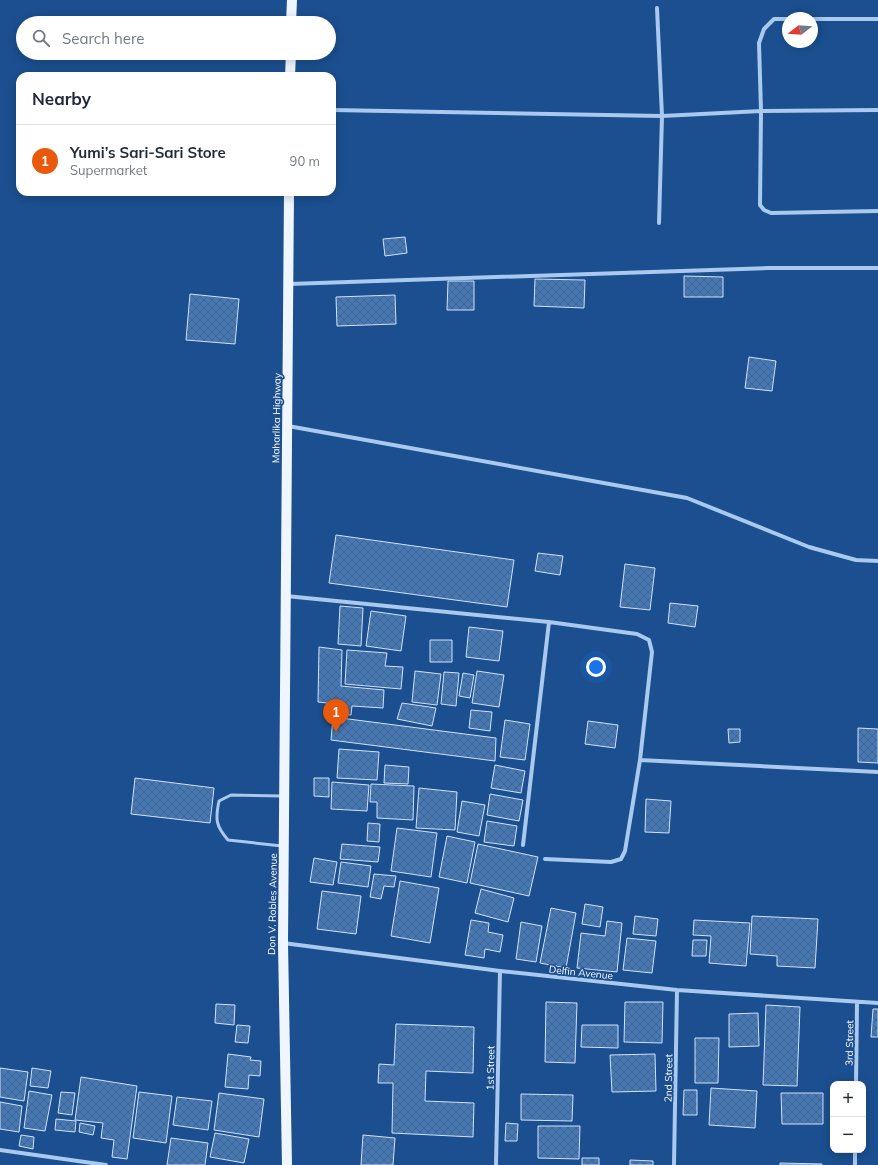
<!DOCTYPE html>
<html lang="en">
<head>
<meta charset="utf-8">
<style>
  :root { --surface:#fff; --page:#f2f2f3; --text:#1f2937; --muted:#747a83; --line:#e0e1e3; --accent:#ea580c }
  body { margin:0; font-family:Mulish,sans-serif; background:var(--page); color:var(--text) }
  .controls { position:absolute; right:12px; bottom:12px; display:grid; overflow:hidden; border-radius:8px; box-shadow:0 2px 10px #0003 }
  .controls button { width:36px; height:36px; display:grid; place-items:center; padding:0; border:0; border-bottom:1px solid var(--line); background:var(--surface); color:var(--text); font:20px sans-serif }
  .compass { position:absolute; left:782px; top:12px; width:36px; height:36px; border-radius:50%; background:var(--surface); box-shadow:0 2px 10px #0003; rotate:253deg }
  .you { position:absolute; left:596px; top:667px; width:14px; height:14px; margin:-10px; border:3px solid #fff; border-radius:50%; background:#1a73e8; box-shadow:0 0 0 6px #1a73e833 }
  .badge { display:grid; place-items:center; width:26px; height:26px; border-radius:50%; background:var(--accent); color:#fff; font-size:13px; font-weight:700 }
  .pin { position:absolute; translate:-50% -33px; filter:drop-shadow(0 1px 2px #0008) }
  .pin::after { content:''; position:absolute; top:21px; width:14px; height:12px; background:inherit; clip-path:polygon(0 0,100% 0,50% 100%) }
  .list { margin:0; padding:0; list-style:none }
  h2 { display:flex; justify-content:space-between; align-items:center; height:52px; margin:0; padding:0 16px; font-size:17px }
  h2 small { font-size:13px; font-weight:400; color:var(--muted) }
  .list li { display:grid; grid-template-columns:26px 1fr auto; gap:12px; align-items:center; box-sizing:border-box; height:72px; padding:0 16px; border-top:1px solid var(--line) }
  .list b { display:block; font-size:15px; white-space:nowrap }
  .list p { margin:0; font-size:13px; white-space:nowrap; color:var(--muted) }
  .list em { font-size:13px; font-style:normal; color:var(--muted) }
  .icon { flex:none; width:22px; height:22px; fill:none; stroke:currentColor; stroke-width:2; stroke-linecap:round; stroke-linejoin:round }
  .map { position:relative; flex:none; width:878px; height:1165px; overflow:hidden }
  .search { position:absolute; background:var(--surface); box-shadow:0 2px 10px #0003; left:16px; top:16px; width:320px; height:44px; display:flex; align-items:center; gap:10px; box-sizing:border-box; padding:0 14px; border-radius:22px; color:var(--muted); font-size:15px }
  .panel { position:absolute; background:var(--surface); box-shadow:0 2px 10px #0003; left:16px; top:72px; width:320px; height:124px; border-radius:12px }
  .map>svg:first-child { display:block }
</style>
</head>
<body>
<div class="map">
<svg width="878" height="1165" viewBox="0 0 878 1165">
  <defs>
    <pattern id="building-cross-hatch" width="8" height="8" patternUnits="userSpaceOnUse"><rect width="8" height="8" fill="#4478b7"/><path d="M0 0l8 8M0 8l8-8" fill="none" stroke="#486282"/></pattern>
  </defs>
  <rect width="100%" height="100%" fill="#1b4f8f"/>
  <!-- building -->
  <path fill="url(#building-cross-hatch)" stroke="#cfe3fa" d="M405 237 407 253 385 256 383 239Z
    M684 276 723 277V297H684Z
    M535 279 585 280 584 308 534 306Z
    M448 281H474V310H447Z
    M190 294 239 299 235 344 186 340Z
    M395 295 396 324 337 326 336 297Z
    M749 357 776 361 772 391 745 388Z
    M336 535 514 560 507 607 329 583Z
    M538 553 563 556 560 575 535 571Z
    M625 564 655 568 650 610 620 607Z
    M670 603 698 606 695 627 668 623Z
    M340 606 363 608 361 646 338 644Z
    M371 611 406 616 401 651 366 646Z
    M469 627 503 631 499 661 466 657Z
    M430 640H452V662H430Z
    M319 647 342 650 341 686 384 690 383 708 352 706 351 715 336 714V704L318 702Z
    M347 650 387 653 385 666 403 667 401 689 345 684Z
    M415 671 441 674 437 705 412 702Z
    M477 671 504 675 499 707 472 703Z
    M444 672 459 673 456 706 441 704Z
    M463 673 474 675 470 698 459 696Z
    M402 703 436 708 432 726 397 719Z
    M471 710 492 712 490 731 469 728Z
    M333 717 496 738 495 761 331 740Z
    M505 720 530 724 525 760 500 757Z
    M588 721 618 725 615 748 585 744Z
    M858 728 878 729V763L858 762Z
    M728 729H740V742L729 743Z
    M339 749 379 752 377 780 337 778Z
    M385 765 409 767 408 784 384 783Z
    M495 765 525 771 521 793 491 788Z
    M135 778 214 788 210 823 131 814Z
    M314 778H329V797L314 796Z
    M332 782 369 785 367 811 331 809Z
    M371 784 414 786 413 820 377 818V802H370Z
    M419 788 457 792 455 830 416 828Z
    M490 794 523 800 519 821 487 815Z
    M646 799 671 801 669 833 645 832Z
    M462 801 485 805 479 836 457 832Z
    M487 821 517 826 514 846 484 842Z
    M368 823 380 824 379 842 367 841Z
    M397 828 437 833 431 877 391 871Z
    M447 836 475 842 467 883 439 877Z
    M342 844 380 847 378 862 340 859Z
    M478 844 538 857 529 896 470 883Z
    M314 858 337 862 333 885 310 882Z
    M341 862 371 866 368 887 338 883Z
    M374 874 396 876 394 887 384 886 381 899 370 897Z
    M400 881 439 888 430 943 391 936Z
    M481 889 514 898 508 922 475 913Z
    M322 891 361 896 356 934 317 929Z
    M585 904 603 907 600 927 582 924Z
    M551 908 576 913 566 968 540 963Z
    M635 916 658 919 656 936 633 934Z
    M752 916 818 919 815 968 777 966V956L750 954Z
    M471 920 489 923 488 932 503 935 500 952 485 949 484 958 465 955Z
    M694 920 750 923 746 966 709 963 711 936 693 935Z
    M607 921 622 923 617 972 577 968 581 933 605 936Z
    M521 922 542 926 536 962 516 959Z
    M627 938 656 941 652 973 623 970Z
    M693 940H707L706 956H692Z
    M546 1002 577 1003 575 1063 545 1062Z
    M625 1002H663L662 1043 624 1042Z
    M216 1004 235 1005 234 1025 215 1023Z
    M766 1005 800 1007 797 1086 763 1085Z
    M873 1009H878V1037H871Z
    M758 1013 759 1046 729 1047V1014Z
    M396 1024 474 1027 473 1073 426 1071 425 1101 474 1103 473 1137 392 1133 393 1083H378L379 1064 394 1065Z
    M237 1025 250 1026 248 1043 235 1042Z
    M582 1025H618V1048L581 1047Z
    M695 1038H719L718 1083H695Z
    M228 1054 251 1057 250 1060 261 1061 260 1076 249 1075 248 1089 225 1087Z
    M655 1054 656 1091 612 1092 610 1055Z
    M0 1068 28 1072 24 1101 0 1097Z
    M32 1068 51 1071 48 1088 30 1086Z
    M81 1077 137 1086 127 1159 112 1157 114 1140 101 1138 103 1123 75 1120Z
    M711 1088 757 1091 755 1128 709 1125Z
    M684 1090H697V1115H683Z
    M29 1091 52 1095 45 1131 24 1128Z
    M61 1092 75 1093 72 1115 58 1113Z
    M139 1092 172 1096 166 1143 133 1138Z
    M219 1093 264 1099 259 1137 214 1130Z
    M781 1093H823V1124H782Z
    M521 1094 573 1095 572 1121 521 1120Z
    M177 1097 212 1101 208 1130 173 1125Z
    M0 1102 22 1106 19 1132 0 1129Z
    M56 1119 76 1121 75 1132 55 1130Z
    M80 1123 95 1126 93 1135 79 1132Z
    M506 1123 518 1124 517 1141H505Z
    M538 1126H580L579 1159 538 1158Z
    M215 1133 249 1139 244 1163 210 1157Z
    M21 1135 34 1137 33 1149 19 1146Z
    M363 1135 395 1138 393 1165H361Z
    M171 1138 208 1143 205 1165H167Z
    M582 1158H599V1165H582Z
    M630 1160 653 1161V1165H630Z
    M780 1163 822 1164V1165H780Z"/>
  <g fill="none" stroke-linecap="round" stroke-linejoin="round">
    <!-- lane -->
    <path stroke="#a9c9ee" stroke-width="3" d="M282 846 228 840C216 826 215 820 219 801L231 795 282 796"/>
    <!-- street -->
    <path stroke="#a9c9ee" stroke-width="4" d="M657 8 662 116 659 223
      M788 19H774L764 29 759 43 761 111 760 205 764 210 771 213 878 211
      M812 19H878
      M332 110 662 116 761 111 878 110
      M289 284 768 268H878
      M288 426 687 498 809 547 856 560 878 561
      M286 596 549 622 637 634 649 640 652 652 640 760 878 772
      M523 845 549 622
      M545 859 611 862 621 859 625 851 640 760
      M283 943 500 971 677 990 878 1003
      M856 1084 857 1003
      M0 1150 106 1165
      M496 1165 500 971
      M674 1165 677 990
      M855 1165V1150"/>
    <!-- primary -->
    <path stroke="#f0f6ff" stroke-width="10" d="M291 23 292 0
      M290 76 291 53
      M287 1165 283 943 289 192"/>
  </g>
  <g text-anchor="middle" stroke-width="3.5" stroke-linejoin="round" paint-order="stroke">
    <!-- street labels -->
    <g font-size="10" fill="#fff" stroke="#1b4f8f">
      <text transform="translate(276 418) rotate(-89)" y="4">Maharlika Highway</text>
      <text transform="translate(272 904) rotate(-89)" y="4">Don V. Robles Avenue</text>
      <text transform="translate(581 972) rotate(6)" y="4">Delfin Avenue</text>
      <text transform="translate(849 1043) rotate(-89)" y="4">3rd Street</text>
      <text transform="translate(490 1068) rotate(-89)" y="4">1st Street</text>
      <text transform="translate(668 1078) rotate(-89)" y="4">2nd Street</text>
    </g>
  </g>
</svg>
<div class="controls">
<button>+</button>
<button>−</button>
</div>
<svg class="compass" viewBox="-18 -18 36 36"><path d="M0-13l5 13h-10z" fill="#e53935"/><path d="M0 13l5-13h-10z" fill="#747a83"/></svg>
<div class="you"></div>
<div class="pin badge" style="left:336px;top:732px">1</div>
<div class="search"><svg class="icon" aria-label="search" viewBox="0 0 24 24"><circle cx="10" cy="10" r="6"/><path d="M15 15l6 6"/></svg>Search here</div>
<section class="panel">
<h2>Nearby<small></small></h2>
<ul class="list">
<li><span class="badge">1</span><div><b>Yumi’s Sari-Sari Store</b><p>Supermarket</p></div><em>90 m</em></li>
</ul>
</section>
</div>
</body>
</html>
